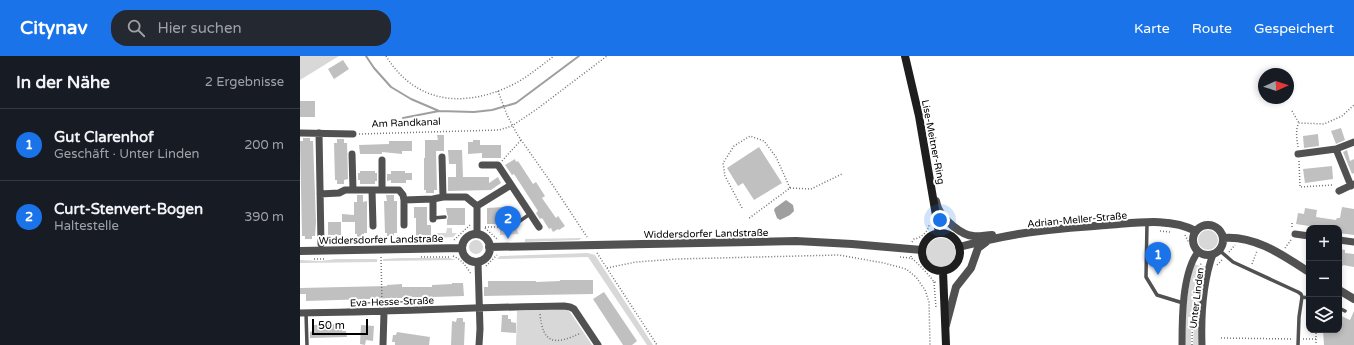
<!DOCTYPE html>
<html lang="de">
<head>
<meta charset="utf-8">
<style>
  :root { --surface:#171b24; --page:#242831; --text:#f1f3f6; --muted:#9ea1a6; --line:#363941; --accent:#1a73e8 }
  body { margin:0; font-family:"Varela Round",sans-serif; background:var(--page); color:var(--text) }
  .controls { position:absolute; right:12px; bottom:12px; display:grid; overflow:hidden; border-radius:8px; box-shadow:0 2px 6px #0003 }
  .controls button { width:36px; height:36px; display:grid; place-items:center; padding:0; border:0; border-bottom:1px solid var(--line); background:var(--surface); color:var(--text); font:20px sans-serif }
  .compass { position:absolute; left:958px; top:12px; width:36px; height:36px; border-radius:50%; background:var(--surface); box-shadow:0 2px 6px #0003; rotate:87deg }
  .scale { position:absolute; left:12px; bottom:10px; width:56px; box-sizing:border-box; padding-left:4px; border:2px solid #000; border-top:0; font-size:11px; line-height:14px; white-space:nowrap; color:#000; -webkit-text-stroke:3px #fff; paint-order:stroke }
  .you { position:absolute; left:640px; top:164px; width:14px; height:14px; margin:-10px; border:3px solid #fff; border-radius:50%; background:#1a73e8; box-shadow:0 0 0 6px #1a73e833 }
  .badge { display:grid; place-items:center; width:26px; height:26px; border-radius:50%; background:var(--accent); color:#fff; font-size:13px; font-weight:700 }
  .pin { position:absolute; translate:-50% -33px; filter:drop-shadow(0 1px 2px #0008) }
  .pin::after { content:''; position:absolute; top:21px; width:14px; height:12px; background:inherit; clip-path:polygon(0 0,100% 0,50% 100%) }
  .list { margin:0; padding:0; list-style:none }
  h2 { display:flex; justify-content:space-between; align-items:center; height:52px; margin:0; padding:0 16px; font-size:17px }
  h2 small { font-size:13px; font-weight:400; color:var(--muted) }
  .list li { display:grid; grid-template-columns:26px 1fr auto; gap:12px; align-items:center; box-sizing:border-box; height:72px; padding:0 16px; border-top:1px solid var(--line) }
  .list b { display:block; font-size:15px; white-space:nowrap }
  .list p { margin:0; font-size:13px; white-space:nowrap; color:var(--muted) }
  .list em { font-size:13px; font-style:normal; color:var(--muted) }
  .icon { flex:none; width:22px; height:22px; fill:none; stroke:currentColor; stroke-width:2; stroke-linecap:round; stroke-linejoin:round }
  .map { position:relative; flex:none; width:1054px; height:289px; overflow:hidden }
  header { display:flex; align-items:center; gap:24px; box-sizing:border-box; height:56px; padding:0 20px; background:var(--accent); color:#fff }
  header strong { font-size:19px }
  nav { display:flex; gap:22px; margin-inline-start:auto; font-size:14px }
  .search { width:280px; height:36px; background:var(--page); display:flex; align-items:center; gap:10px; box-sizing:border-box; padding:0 14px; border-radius:16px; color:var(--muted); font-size:15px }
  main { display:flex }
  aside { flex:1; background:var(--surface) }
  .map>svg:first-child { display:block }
</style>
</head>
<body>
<header>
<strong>Citynav</strong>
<div class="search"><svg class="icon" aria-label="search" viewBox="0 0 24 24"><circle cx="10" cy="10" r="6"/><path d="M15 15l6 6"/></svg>Hier suchen</div>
<nav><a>Karte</a><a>Route</a><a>Gespeichert</a></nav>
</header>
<main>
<aside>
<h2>In der Nähe<small>2 Ergebnisse</small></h2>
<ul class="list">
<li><span class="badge">1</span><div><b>Gut Clarenhof</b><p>Geschäft · Unter Linden</p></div><em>200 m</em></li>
<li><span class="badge">2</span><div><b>Curt-Stenvert-Bogen</b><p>Haltestelle</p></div><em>390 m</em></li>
</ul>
</aside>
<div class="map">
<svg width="1054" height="289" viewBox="0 0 1054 289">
  <rect width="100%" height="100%" fill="#fff"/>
  <!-- green -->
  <path fill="#d8d8d8" d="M0 0H39L0 24Z
    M147 172H152V177H157L153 181 137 182V177H146Z
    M200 172H216L219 178 200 179Z
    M898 184a10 10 0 1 1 20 0a10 10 0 1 1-20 0Z
    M282 182 279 184 225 186V183Z
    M626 197a15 15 0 1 1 30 0a15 15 0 1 1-30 0Z
    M169 191a7 7 0 1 1 14 0a7 7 0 1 1-14 0Z
    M288 197 295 199 353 289H347L288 201 197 203 200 200Z
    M102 202H149L156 204 83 205V203Z
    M36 203H77V206L0 207V204L21 205Z
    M894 208 900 210 895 235 892 261H888V271L891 272V289H885C885 262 886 234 894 208Z
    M902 210 907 211 899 289H893C894 262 896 237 902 210Z
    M265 253 270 256 292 289H216L217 255Z"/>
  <!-- water -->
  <path fill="#9f9f9f" d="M486 144 493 149 494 155 490 159 480 164 477 162 474 154 475 152Z"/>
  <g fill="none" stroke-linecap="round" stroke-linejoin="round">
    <!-- stream -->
    <path stroke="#9f9f9f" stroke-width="2" d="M66 0 74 12 91 31 111 43 139 55 174 56 192 54 216 47 279 0
      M103 62 139 55"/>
  </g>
  <!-- building -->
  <path fill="#c0c0c0" d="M43 4 49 13 34 23 28 13Z
    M0 45H15V61H0Z
    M1041 72 1045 84 1036 88 1031 75Z
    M1018 78 1019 90 1004 92 1003 80Z
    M137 79H144V95H136L137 134H134V137H126V134H124V102H125V84H138Z
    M3 82H10V85H13L16 166 15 180H12V183H5V180H2L0 85H3Z
    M37 83H44V87H47L48 123 44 124V128H37V124H35L34 87H37Z
    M173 84H180V89H201V102H182V97L168 98V86H173Z
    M89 85H112V95H102V98L82 96V98H60L59 89 89 88Z
    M459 91 482 127 454 144 443 127 438 130 427 112Z
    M148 94H162L163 121H189V127L198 121 201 127 191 134 148 135V121H156V108H149Z
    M1047 94 1050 105 1054 103V117L1052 118 1043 96Z
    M215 103 216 106 218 105 233 128 236 126 245 140 242 142 256 162 258 160 265 170 259 174 258 173 253 176 251 172 249 173 242 162 240 163 236 157 238 155 214 118 212 119 205 109Z
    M1032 110 1033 123 1005 127 1003 113Z
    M60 115H75V117H77V125H75V128H60V124H58V117H60Z
    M91 115H105V117H112V124H106V127H91V124L87 125V118H91Z
    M57 139H63V146L67 145V177H64V181H57V178H55V166H42V158L54 159V146H57Z
    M86 139H94V145H97V177H94V180H87V177H85L84 145H87Z
    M114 151H127V169H131V180H116V162H114Z
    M205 151V168H187V152Z
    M1042 151 1054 153V179L1039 177V172H1022L996 168 998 157 1004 158 1005 152 1017 154 1016 161 1036 164 1037 162H1040Z
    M146 152H165V169H147V164L148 161 147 158Z
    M28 166H41V179H28Z
    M1039 193 1045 194V197L1054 198V211L1043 209V210H1039Z
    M260 224H293V238L184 240V231H188V225H236V226L260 225Z
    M152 227H163L164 240 6 245V238H0V232L87 230V229L102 228V231H132V229L152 228Z
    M304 236 337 285 332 289H323L293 243Z
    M1054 255V289H1024L1023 274H1039V259L1050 264Z
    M202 259H208V263H211V266L216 267V277L201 276Z
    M157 262H163V266H165L164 289H151L152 265 156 266Z
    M42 268V275H46L47 281 10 282V276L13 275 12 269Z
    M61 269 74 270 73 285 66 284 65 289 60 288Z
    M97 276 130 281 129 289H95V286H92L93 279H96Z"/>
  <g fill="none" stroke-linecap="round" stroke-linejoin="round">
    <!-- path -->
    <path stroke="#737373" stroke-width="1.5" stroke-dasharray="1 2" stroke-linecap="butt" d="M86 0C117 50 168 52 216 27 230 19 242 9 254 0
      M198 35 207 59 217 78 252 128 287 181
      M992 55 999 67
      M59 78 199 74 212 70 237 53 307 0
      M998 91C997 84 995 73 999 67L1024 68 1042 60 1054 49
      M202 105 221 84
      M999 105 1000 131 1032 129 1033 130
      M490 132 511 133 542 118
      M442 152 425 120 423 107 434 90 450 80 464 85 476 101 490 132 448 163
      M992 167V173
      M185 171H213
      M185 172 197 183
      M860 175 870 176
      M885 179 888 185 893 184
      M154 184 170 169
      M612 186 614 183C621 182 628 176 629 169
      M985 192 991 184
      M929 196 935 189
      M297 197 357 289
      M153 200C162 204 166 210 171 218
      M611 200V202C616 205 631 221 634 226H636
      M81 201 82 247
      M121 201H149
      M600 201 610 202
      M14 203H26
      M952 208 957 195
      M917 209 923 203
      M186 210 197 199
      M307 212 336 206 377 203 539 199 584 207 606 213 616 221 625 234 629 246 630 289
      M634 226 636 252
      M240 258C243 289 255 289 281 277
      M1016 274V289
      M921 282 993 283
      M1003 283H1016
      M892 289C892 261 895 234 901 207"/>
    <!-- service -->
    <path stroke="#515151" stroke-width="3.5" d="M133 162 145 161
      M217 167 230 158
      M847 167 846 221 857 239 883 247
      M919 194 933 206 998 236 1001 238 1002 241 1009 242
      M1039 252 1045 255
      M6 257 7 289
      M998 289 999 261 1002 241"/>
    <!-- minor -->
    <path stroke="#515151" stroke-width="7" d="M0 77 53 78
      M19 77 21 188
      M1036 93 1051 130
      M52 98 53 134
      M998 98 1036 93 1054 86
      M142 101 143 141
      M82 104V134
      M182 109H198L239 171
      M72 134 73 170
      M1039 135 1054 128
      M20 138 39 137 45 134H99L103 139 104 144 133 143 143 141H166L177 150V178
      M104 144V169
      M177 150 211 129
      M133 163V143
      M995 178 1009 180
      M1039 184 1054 186
      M178 206 180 273 179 289
      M0 257C88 256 176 251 264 250L270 251 274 253 298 289
      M83 289 84 256
      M882 289C882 263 882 217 898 196
      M902 289C901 259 903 226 913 198"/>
    <!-- tertiary -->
    <path stroke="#515151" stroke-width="8" d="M636 145C637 148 637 151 639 154 644 164 661 179 673 180 679 181 686 179 692 179
      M893 184a15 15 0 1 1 30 0a15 15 0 1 1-30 0Z
      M162 192a14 14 0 1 1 28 0a14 14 0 1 1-28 0Z
      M923 182C955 179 984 200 1009 216
      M189 191 496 185 552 188 622 194
      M659 191C686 184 712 178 740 175 762 172 784 171 806 169 836 167 869 161 896 175
      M0 195 162 192
      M1039 234 1054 243
      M646 269 656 231 671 212 678 192 686 186"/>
    <!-- secondary -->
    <path stroke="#1e1e1e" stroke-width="8" d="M605 0 619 60 639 177
      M622 196a19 19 0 1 1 38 0a19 19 0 1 1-38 0Z
      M643 215 646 289"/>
  </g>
  <g text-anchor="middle" stroke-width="4" stroke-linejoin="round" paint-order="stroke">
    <!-- street labels -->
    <g font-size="10" fill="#000" stroke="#fff">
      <text transform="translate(106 66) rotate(-2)" y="4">Am Randkanal</text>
      <text transform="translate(634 86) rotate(79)" y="4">Lise-Meitner-Ring</text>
      <text transform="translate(777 163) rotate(-5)" y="4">Adrian-Meller-Straße</text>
      <text transform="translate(406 177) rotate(-1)" y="4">Widdersdorfer Landstraße</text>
      <text transform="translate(81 183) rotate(-1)" y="4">Widdersdorfer Landstraße</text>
      <text transform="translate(896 242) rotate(-83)" y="4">Unter Linden</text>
      <text transform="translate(92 245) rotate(-2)" y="4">Eva-Hesse-Straße</text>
    </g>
  </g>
</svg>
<div class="controls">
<button>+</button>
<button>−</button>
<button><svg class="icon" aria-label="layers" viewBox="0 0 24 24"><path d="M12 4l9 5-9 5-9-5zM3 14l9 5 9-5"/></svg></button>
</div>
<svg class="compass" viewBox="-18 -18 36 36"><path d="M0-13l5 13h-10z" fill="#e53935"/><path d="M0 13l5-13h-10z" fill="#9ea1a6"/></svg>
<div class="scale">50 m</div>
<div class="you"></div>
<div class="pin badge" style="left:858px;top:219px">1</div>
<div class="pin badge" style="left:208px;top:183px">2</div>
</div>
</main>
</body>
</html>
